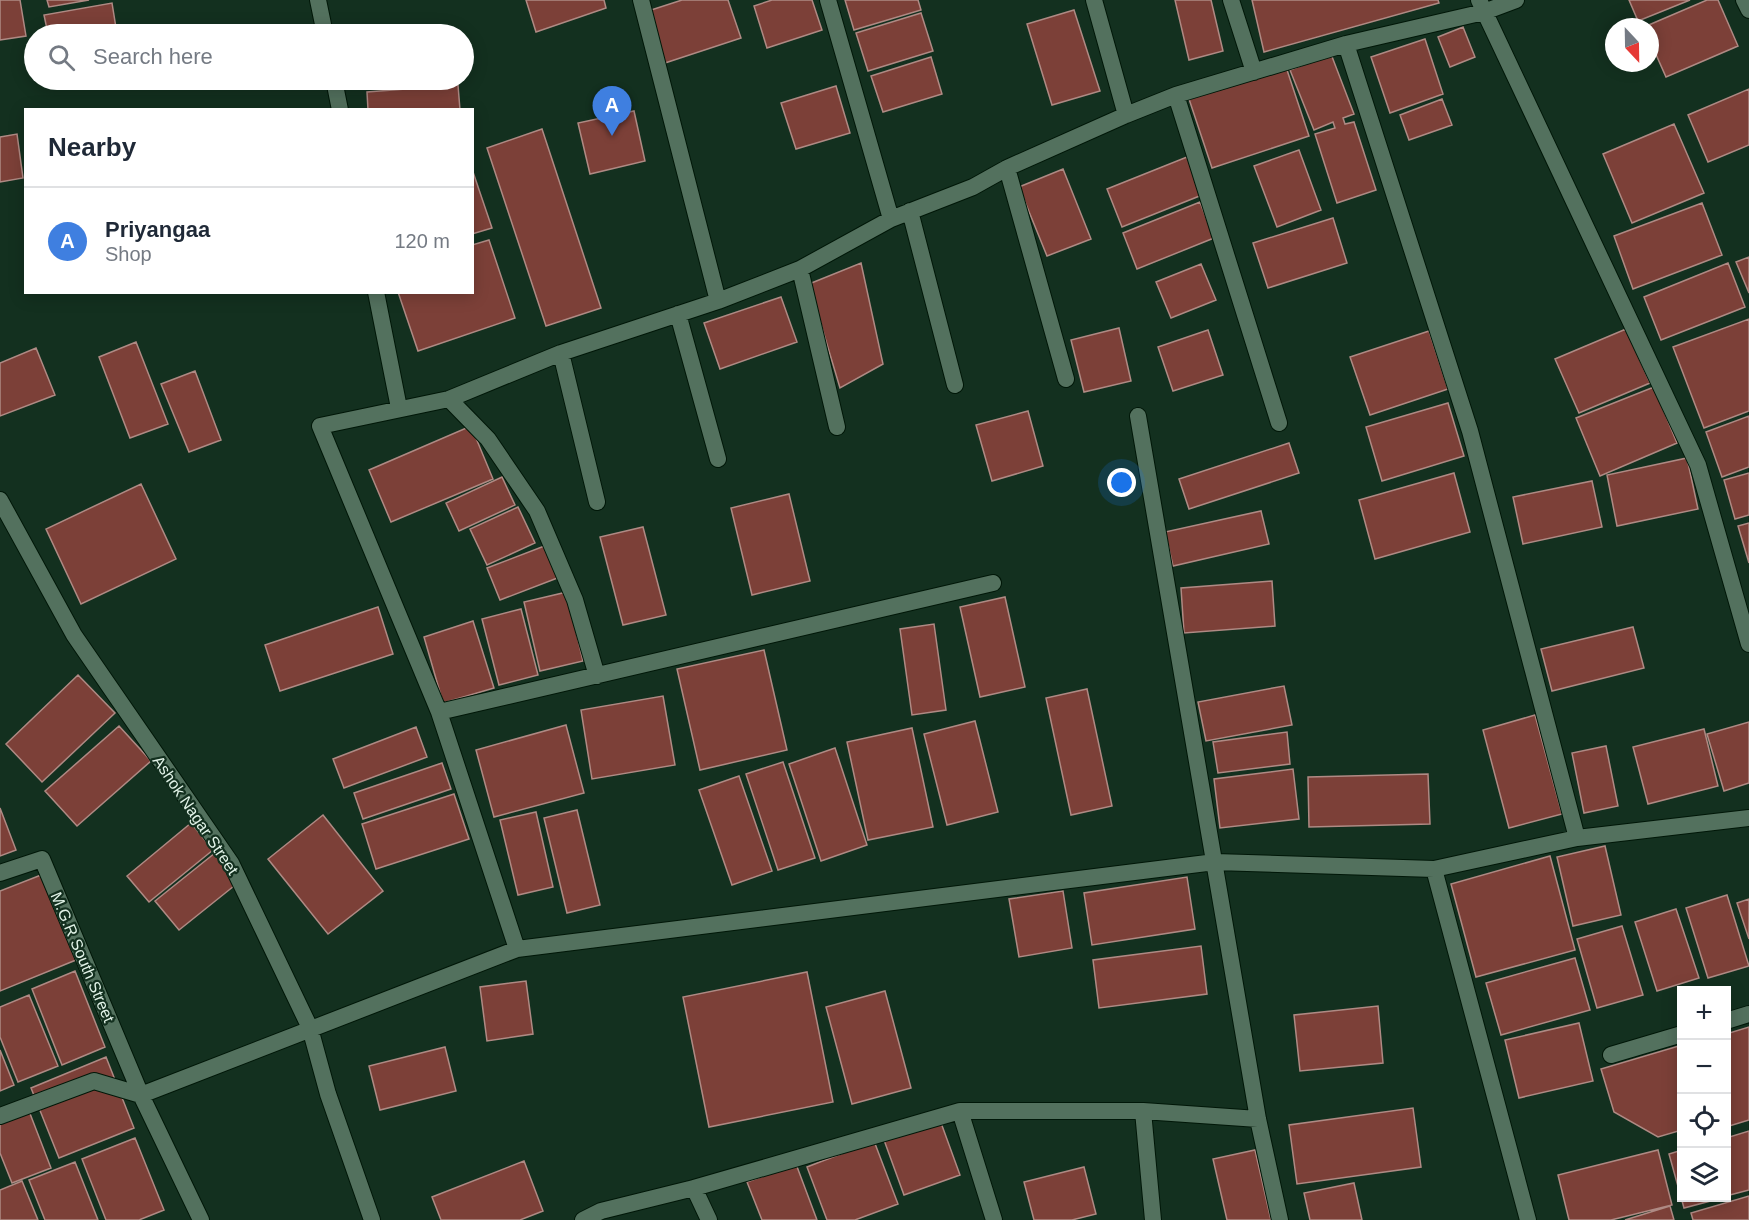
<!DOCTYPE html>
<html lang="en">
<head>
<meta charset="utf-8">
<style>
  :root { --surface:#fff; --page:#f6f6f7; --text:#1f2937; --muted:#747a83; --line:#e0e1e3; --accent:#7f5d5f }
  body { margin:0; font-family:Helvetica,sans-serif; background:var(--page); color:var(--text) }
  .controls { position:absolute; right:18px; bottom:18px; display:grid; overflow:hidden; border-radius:0px; box-shadow:0 3px 15px #0003 }
  .controls button { width:54px; height:54px; display:grid; place-items:center; padding:0; border:0; border-bottom:2px solid var(--line); background:var(--surface); color:var(--text); font:30px sans-serif }
  .compass { position:absolute; left:1605px; top:18px; width:54px; height:54px; border-radius:50%; background:var(--surface); box-shadow:0 3px 15px #0003; rotate:158deg }
  .you { position:absolute; left:1122px; top:483px; width:21px; height:21px; margin:-15px; border:4px solid #fff; border-radius:50%; background:#1a73e8; box-shadow:0 0 0 9px #1a73e833 }
  .badge { display:grid; place-items:center; width:39px; height:39px; border-radius:50%; background:var(--accent); color:#fff; font-size:20px; font-weight:700 }
  .pin { position:absolute; translate:-50% -50px; filter:drop-shadow(0 2px 3px #0008) }
  .pin::after { content:''; position:absolute; top:32px; width:21px; height:18px; background:inherit; clip-path:polygon(0 0,100% 0,50% 100%) }
  .list { margin:0; padding:0; list-style:none }
  h2 { display:flex; justify-content:space-between; align-items:center; height:78px; margin:0; padding:0 24px; font-size:26px }
  h2 small { font-size:20px; font-weight:400; color:var(--muted) }
  .list li { display:grid; grid-template-columns:39px 1fr auto; gap:18px; align-items:center; box-sizing:border-box; height:108px; padding:0 24px; border-top:2px solid var(--line) }
  .list b { display:block; font-size:22px; white-space:nowrap }
  .list p { margin:0; font-size:20px; white-space:nowrap; color:var(--muted) }
  .list em { font-size:20px; font-style:normal; color:var(--muted) }
  .icon { flex:none; width:33px; height:33px; fill:none; stroke:currentColor; stroke-width:2; stroke-linecap:round; stroke-linejoin:round }
  .map { position:relative; flex:none; width:1749px; height:1220px; overflow:hidden }
  .search { position:absolute; background:var(--surface); box-shadow:0 3px 15px #0003; left:24px; top:24px; width:450px; height:66px; display:flex; align-items:center; gap:15px; box-sizing:border-box; padding:0 21px; border-radius:33px; color:var(--muted); font-size:22px }
  .panel { position:absolute; background:var(--surface); box-shadow:0 3px 15px #0003; left:24px; top:108px; width:450px; height:186px; border-radius:0px }
  .map>svg:first-child { display:block }
</style>
</head>
<body>
<div class="map">
<svg width="1749" height="1220" viewBox="0 0 1749 1220">
  <rect width="100%" height="100%" fill="#13301f"/>
  <!-- building -->
  <path fill="#7c4038" stroke="#af8a84" stroke-width="1.5" d="M0 0H20L26 36 0 40Z
    M47 0H89L49 7Z
    M526 0H604L606 8 536 32Z
    M682 0H728L741 38 665 63 648 11Z
    M772 0H812L822 30 767 48 754 6Z
    M845 0H918L921 10 854 30Z
    M1175 0H1211L1223 51 1189 60Z
    M1252 0H1438L1439 3 1264 52Z
    M1629 0H1690L1638 21Z
    M1707 0H1718L1738 46 1666 77 1650 41V27H1644Z
    M112 3 117 34H48L44 15Z
    M1074 10 1100 91 1052 105 1027 24Z
    M921 13 933 51 868 71 856 33Z
    M1463 27 1475 57 1450 67 1438 37Z
    M1425 39 1443 94 1390 113 1371 57Z
    M1331 54 1354 114 1343 118 1345 124 1354 122 1376 190 1337 203 1315 134 1335 128 1333 122 1314 130 1290 70Z
    M931 57 942 94 883 112 871 76Z
    M1286 67 1309 136 1212 168 1189 99Z
    M458 85 460 110H368L367 92Z
    M836 86 850 133 796 149 781 103Z
    M1749 89V145L1708 162 1688 115Z
    M1442 99 1452 125 1409 140 1400 115Z
    M634 111 645 161 590 174 578 123Z
    M1674 124 1704 193 1632 223 1603 154Z
    M542 129 601 308 546 326 487 148Z
    M17 134 23 178 0 182V137Z
    M1299 150 1321 210 1277 227 1254 166Z
    M1187 157 1202 195 1122 227 1107 189Z
    M472 169 492 228 472 234Z
    M1063 169 1091 239 1047 256 1019 187Z
    M1200 202 1214 238 1137 269 1123 233Z
    M1702 203 1722 255 1633 289 1614 236Z
    M1333 218 1347 263 1268 288 1253 243Z
    M489 240 515 318 418 351 398 292H472V245Z
    M1749 257V293L1736 262Z
    M861 263 883 364 840 388 809 284Z
    M1728 263 1745 307 1661 340 1644 297Z
    M1201 264 1216 300 1171 318 1156 282Z
    M781 297 797 342 720 369 704 323Z
    M1749 319V411L1704 428 1673 347Z
    M1119 328 1131 381 1084 392 1071 340Z
    M1626 329 1650 383 1579 413 1555 359Z
    M1208 330 1223 375 1173 391 1158 347Z
    M1429 331 1448 389 1370 415 1350 357Z
    M136 342 168 424 130 438 99 357Z
    M36 348 55 395 0 416V363Z
    M195 371 221 440 189 452 161 384Z
    M1654 387 1677 443 1600 476 1576 418Z
    M1448 403 1464 456 1382 481 1366 427Z
    M1028 411 1043 466 992 481 976 425Z
    M1749 416V467L1722 477 1706 432Z
    M471 426 493 479 391 522 369 470Z
    M1289 443 1299 473 1189 509 1179 479Z
    M1687 458 1698 509 1617 526 1607 475Z
    M1454 473 1470 532 1375 559 1359 500Z
    M1749 473V515L1735 519 1724 480Z
    M502 477 515 505 459 531 446 503Z
    M1592 481 1602 527 1523 544 1513 497Z
    M141 484 176 559 81 604 46 529Z
    M789 494 810 581 752 595 731 508Z
    M518 507 535 543 487 565 470 529Z
    M1261 511 1269 544 1173 566 1165 532Z
    M1749 523V563L1738 526Z
    M643 527 666 615 623 625 600 537Z
    M547 545 560 577 500 600 487 568Z
    M1272 581 1275 626 1184 633 1181 588Z
    M567 592 583 661 540 671 524 602Z
    M1005 597 1025 687 980 697 960 607Z
    M378 607 393 654 280 691 265 645Z
    M521 609 538 675 499 685 482 619Z
    M473 621 494 688 443 703 424 637Z
    M934 624 946 710 912 715 900 629Z
    M1633 627 1644 668 1552 691 1541 649Z
    M764 650 787 750 700 770 677 669Z
    M78 675 115 713 42 782 6 744Z
    M1284 686 1292 725 1206 741 1198 702Z
    M1087 689 1112 806 1071 815 1046 698Z
    M663 696 675 765 592 779 581 710Z
    M1535 715 1562 814 1509 828 1483 730Z
    M975 721 998 812 947 825 924 734Z
    M1749 722V783L1724 791 1707 734Z
    M566 725 584 793 494 817 476 750Z
    M119 726 151 761 77 826 45 791Z
    M416 727 427 757 344 788 333 759Z
    M912 728 933 827 868 840 847 742Z
    M1704 729 1718 786 1648 804 1633 747Z
    M1287 732 1290 764 1218 773 1213 742Z
    M1606 746 1618 806 1584 813 1572 753Z
    M835 748 867 845 821 861 789 764Z
    M783 762 815 858 778 870 746 774Z
    M442 763 451 789 363 819 354 793Z
    M1293 769 1299 819 1220 828 1214 779Z
    M1428 774 1430 824 1309 827 1308 777Z
    M739 776 772 871 732 885 699 790Z
    M454 794 469 839 376 869 362 824Z
    M0 808 16 850 0 856Z
    M577 810 600 905 567 913 544 818Z
    M536 812 553 887 518 895 500 820Z
    M323 815 383 891 328 934 268 859Z
    M191 823 213 850 149 902 127 876Z
    M1605 846 1621 915 1573 926 1557 857Z
    M215 853 239 882 179 930 155 901Z
    M1550 856 1575 950 1476 977 1451 884Z
    M41 875 76 960 0 991V891Z
    M1187 877 1195 929 1092 945 1084 893Z
    M1063 891 1072 948 1019 957 1009 899Z
    M1727 895 1749 966 1708 978 1686 908Z
    M1749 899V939L1737 903Z
    M1676 909 1699 978 1657 991 1635 922Z
    M1622 926 1643 995 1597 1008 1577 939Z
    M1201 946 1207 994 1099 1008 1093 960Z
    M1575 958 1590 1010 1501 1035 1486 983Z
    M75 971 105 1047 62 1065 32 989Z
    M807 972 833 1102 709 1127 683 997Z
    M526 981 533 1034 487 1041 480 987Z
    M885 991 911 1088 852 1104 826 1007Z
    M29 995 58 1066 18 1082 0 1037V1007Z
    M1378 1006 1383 1063 1300 1071 1294 1015Z
    M1579 1023 1593 1081 1519 1098 1505 1040Z
    M1749 1027V1120L1726 1127V1034Z
    M1682 1045V1130L1658 1137 1614 1112 1601 1069Z
    M445 1047 456 1091 380 1110 369 1066Z
    M0 1050 14 1085 0 1091Z
    M106 1057 134 1128 59 1158 31 1088Z
    M1413 1108 1421 1167 1297 1184 1289 1125Z
    M29 1111 51 1168 12 1183 0 1153V1122Z
    M940 1120 960 1175 904 1195 884 1140Z
    M1749 1131V1190L1726 1196V1138Z
    M135 1138 164 1210 139 1220H106L82 1159Z
    M874 1141 898 1204 855 1220H827L807 1167Z
    M1255 1150 1271 1220H1227L1213 1159Z
    M1658 1150 1672 1205 1611 1220H1569L1558 1175Z
    M1682 1150V1198H1722L1684 1208 1669 1154Z
    M524 1161 543 1211 520 1220H441L432 1197Z
    M75 1162 98 1220H45L29 1180Z
    M796 1164 817 1220H762L747 1182Z
    M1084 1167 1096 1214 1072 1220H1034L1024 1182Z
    M22 1181 38 1220H0V1190Z
    M1354 1183 1362 1220H1310L1304 1193Z
    M1749 1196V1220H1693L1691 1213Z
    M1670 1206 1674 1220H1625Z"/>
  <g fill="none" stroke-linecap="round" stroke-linejoin="round">
    <!-- minor casing -->
    <g stroke="#001708" stroke-width="18">
      <path id="minor" d="M318 0 325 34
        M641 0 718 301
        M828 0 891 219
        M1094 0 1126 115
        M1231 0 1254 72
        M1479 0 1698 465 1749 644
        M1744 0 1749 10
        M1346 44 1470 431 1577 838
        M334 80 340 110
        M1176 95 1279 423
        M1007 168 1066 379
        M910 211 955 385
        M800 269 837 427
        M376 292 399 408
        M678 314 718 459
        M561 353 597 502
        M449 399 488 439 537 511 575 600 597 676
        M1138 416 1258 1119 1280 1220
        M0 500 74 635 231 863 310 1028 328 1094 372 1220
        M439 712 993 583
        M1434 869 1528 1220
        M0 873 42 859 141 1095 201 1220
        M517 949 439 712 320 426 449 399 561 353 718 301 800 269 891 219 973 187 1007 168 1126 115 1176 95 1346 44 1484 12 1516 0
        M1726 1021 1749 1014
        M1611 1055 1682 1034
        M141 1095 517 949 1215 862 1434 869 1577 838 1749 818
        M960 1111 994 1220
        M1143 1111 1153 1220
        M0 1116 94 1081 141 1095
        M583 1220 601 1211 694 1188
        M709 1220 694 1188 960 1111H1143L1258 1119"/>
    </g>
    <!-- minor -->
    <use href="#minor" stroke="#53715e" stroke-width="16"/>
  </g>
  <g text-anchor="middle" stroke-width="4.5" stroke-linejoin="round" paint-order="stroke">
    <!-- street labels -->
    <g font-size="16" fill="#e2f3e8" stroke="#13301f">
      <text transform="translate(196 815) rotate(56)" y="6">Ashok Nagar Street</text>
      <text transform="translate(83 957) rotate(67)" y="6">M.G.R South Street</text>
    </g>
  </g>
</svg>
<div class="controls">
<button>+</button>
<button>−</button>
<button><svg class="icon" aria-label="locate" viewBox="0 0 24 24"><circle cx="12" cy="12" r="6"/><path d="M12 2v4M12 18v4M2 12h4M18 12h4"/></svg></button>
<button><svg class="icon" aria-label="layers" viewBox="0 0 24 24"><path d="M12 4l9 5-9 5-9-5zM3 14l9 5 9-5"/></svg></button>
</div>
<svg class="compass" viewBox="-18 -18 36 36"><path d="M0-13l5 13h-10z" fill="#e53935"/><path d="M0 13l5-13h-10z" fill="#747a83"/></svg>
<div class="you"></div>
<div class="pin badge" style="left:612px;top:136px;background:#3f7fe0">A</div>
<div class="search"><svg class="icon" aria-label="search" viewBox="0 0 24 24"><circle cx="10" cy="10" r="6"/><path d="M15 15l6 6"/></svg>Search here</div>
<section class="panel">
<h2>Nearby<small></small></h2>
<ul class="list">
<li><span class="badge" style="background:#3f7fe0">A</span><div><b>Priyangaa</b><p>Shop</p></div><em>120 m</em></li>
</ul>
</section>
</div>
</body>
</html>
